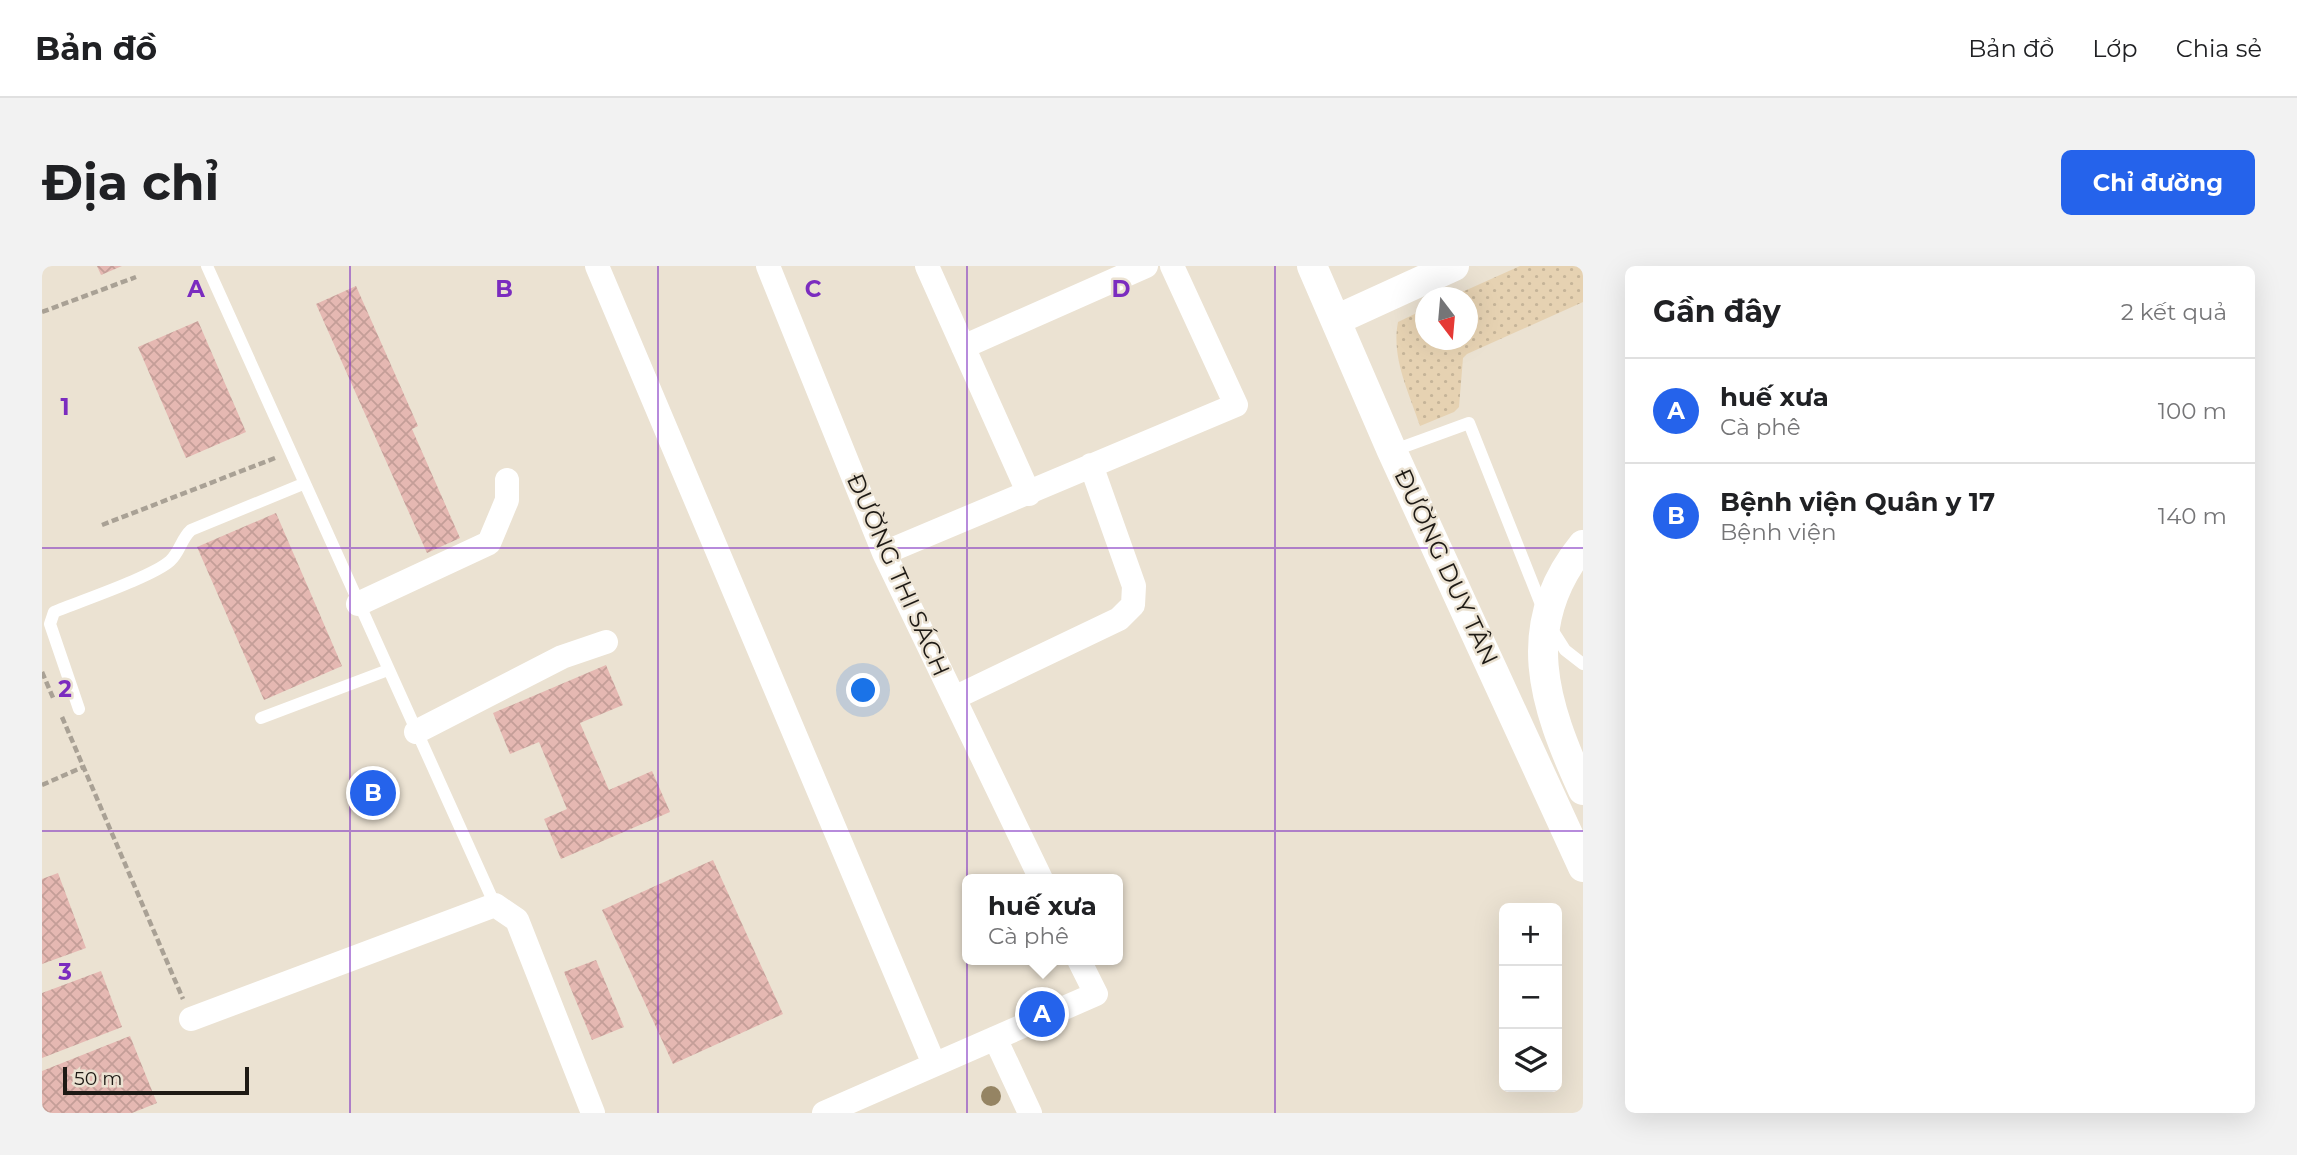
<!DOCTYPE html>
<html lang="vi">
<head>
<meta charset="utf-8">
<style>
  :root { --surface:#fff; --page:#f2f2f2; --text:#202124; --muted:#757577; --line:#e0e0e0; --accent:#2563eb }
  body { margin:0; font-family:Montserrat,sans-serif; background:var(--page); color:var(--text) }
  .controls { position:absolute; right:21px; bottom:21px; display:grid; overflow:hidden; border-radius:10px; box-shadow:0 7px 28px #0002 }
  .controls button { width:63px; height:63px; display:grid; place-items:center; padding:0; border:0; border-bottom:2px solid var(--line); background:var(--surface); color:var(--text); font:35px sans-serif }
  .compass { position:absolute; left:1373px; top:21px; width:63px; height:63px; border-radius:50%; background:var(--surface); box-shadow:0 7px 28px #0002; rotate:164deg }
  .scale { position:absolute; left:21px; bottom:18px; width:186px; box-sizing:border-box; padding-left:7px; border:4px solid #1e1a15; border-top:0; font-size:19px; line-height:24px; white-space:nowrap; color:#1e1a15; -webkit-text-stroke:5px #ebe2d2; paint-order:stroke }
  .you { position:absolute; left:822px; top:425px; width:24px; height:24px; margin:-18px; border:5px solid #fff; border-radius:50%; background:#1a73e8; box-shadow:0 0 0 10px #1a73e833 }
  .badge { display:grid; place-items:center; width:46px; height:46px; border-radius:50%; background:var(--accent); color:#fff; font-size:23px; font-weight:700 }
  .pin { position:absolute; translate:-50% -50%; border:4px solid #fff; box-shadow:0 2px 7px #0006 }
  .popup { position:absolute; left:920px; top:608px; width:161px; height:91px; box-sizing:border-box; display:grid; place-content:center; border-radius:10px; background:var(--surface); filter:drop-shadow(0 2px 5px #0005); font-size:23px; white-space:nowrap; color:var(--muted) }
  .popup b { font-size:26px; color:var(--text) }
  .popup::after { content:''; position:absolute; left:50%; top:100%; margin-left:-14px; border:14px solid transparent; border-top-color:var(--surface) }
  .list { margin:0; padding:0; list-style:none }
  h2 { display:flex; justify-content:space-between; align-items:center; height:91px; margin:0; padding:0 28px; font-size:30px }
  h2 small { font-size:23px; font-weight:400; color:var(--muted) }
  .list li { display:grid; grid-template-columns:46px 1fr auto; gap:21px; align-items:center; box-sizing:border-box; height:105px; padding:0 28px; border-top:2px solid var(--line) }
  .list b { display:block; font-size:26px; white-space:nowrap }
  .list p { margin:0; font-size:23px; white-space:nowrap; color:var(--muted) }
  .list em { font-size:23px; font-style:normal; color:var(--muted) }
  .icon { flex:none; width:38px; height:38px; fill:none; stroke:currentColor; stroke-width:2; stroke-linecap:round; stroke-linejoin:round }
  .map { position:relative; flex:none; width:1541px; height:847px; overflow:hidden; border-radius:10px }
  header { display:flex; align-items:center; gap:42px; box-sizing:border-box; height:98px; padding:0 35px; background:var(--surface); border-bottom:2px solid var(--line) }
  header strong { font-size:33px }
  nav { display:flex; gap:38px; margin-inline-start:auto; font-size:24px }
  .intro { display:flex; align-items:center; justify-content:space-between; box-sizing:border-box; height:168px; padding:0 42px }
  h1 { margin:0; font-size:49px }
  .button { padding:18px 32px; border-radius:10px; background:var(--accent); color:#fff; font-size:24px; font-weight:700 }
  main { display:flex; gap:42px; padding:0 42px }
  aside { flex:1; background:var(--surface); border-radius:10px; box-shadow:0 7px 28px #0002 }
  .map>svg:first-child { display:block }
</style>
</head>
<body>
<header>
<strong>Bản đồ</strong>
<nav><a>Bản đồ</a><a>Lớp</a><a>Chia sẻ</a></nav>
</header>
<div class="intro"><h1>Địa chỉ</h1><a class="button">Chỉ đường</a></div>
<main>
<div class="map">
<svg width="1541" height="847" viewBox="0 0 1541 847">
  <defs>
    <pattern id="grass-dots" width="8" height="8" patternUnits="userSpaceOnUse" patternTransform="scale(1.75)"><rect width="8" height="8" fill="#e6d2b2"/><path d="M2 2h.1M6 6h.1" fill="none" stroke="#c5b498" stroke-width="1.8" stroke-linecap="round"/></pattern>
    <pattern id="building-cross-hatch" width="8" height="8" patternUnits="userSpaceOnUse" patternTransform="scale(1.75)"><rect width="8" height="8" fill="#e5b8b2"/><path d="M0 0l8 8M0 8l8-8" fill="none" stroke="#c49e98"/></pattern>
  </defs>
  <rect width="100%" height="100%" fill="#ebe2d2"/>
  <!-- grass -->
  <path fill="url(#grass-dots)" d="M1478 0H1541V36L1425 88 1421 92 1417 141 1412 146 1378 160C1367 126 1349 92 1356 56L1383 43 1384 74H1426V32L1409 31Z"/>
  <!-- building -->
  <path fill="url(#building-cross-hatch)" d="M55 0H80L59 9Z
    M314 20 376 160 370 163 418 272 385 287 274 38Z
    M156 55 204 166 144 192 96 81Z
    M234 247 300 400 222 434 155 281Z
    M564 399 581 439 538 457 567 524 610 505 628 546 519 593 502 553 525 543 497 476 468 488 451 447Z
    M671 594 741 748 631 798 560 644Z
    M16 607 44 682 0 698V613Z
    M554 694 582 761 550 774 522 706Z
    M59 705 80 761 0 792V727Z
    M88 770 115 837 90 847H0V805Z"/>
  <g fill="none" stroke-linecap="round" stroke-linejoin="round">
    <!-- path -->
    <path stroke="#a9a195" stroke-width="4.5" stroke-dasharray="7 3.5" stroke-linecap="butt" d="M0 46 94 11
      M60 259 233 192
      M0 406 12 434
      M20 451 141 733
      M0 519 41 501"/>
    <!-- service -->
    <path stroke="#fff" stroke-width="12" d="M165 0 453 639
      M1350 185 1427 157 1502 346
      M1509 362 1523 384 1541 398
      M37 443 8 358 12 346C38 335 110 311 128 295 138 286 139 273 149 264L261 218
      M219 452 346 404"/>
    <!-- minor -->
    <path stroke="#fff" stroke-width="24" d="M555 0 892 798
      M726 0 842 287 999 613
      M885 0 987 228
      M921 81 1104 0
      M842 287 1194 139 1130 0
      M316 338 447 277 465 234V214
      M912 432 1077 353 1091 339 1092 320 1049 199
      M374 466 520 391 564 376
      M149 753 453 639 475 654 551 847
      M953 772 988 847
      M782 847 1054 728 1037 694"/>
    <!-- tertiary -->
    <path stroke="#fff" stroke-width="30" d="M1270 0 1350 185 1541 601
      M1294 54 1412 0
      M1541 279C1475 360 1502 439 1541 524"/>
  </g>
  <!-- trees -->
  <circle fill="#958463" cx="949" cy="830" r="10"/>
  <!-- grid -->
  <path fill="none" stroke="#7b2cbf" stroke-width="2" stroke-opacity="0.55" d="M308 0V847M616 0V847M925 0V847M1233 0V847M0 282H1541M0 565H1541"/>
  <g text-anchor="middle" stroke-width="5" stroke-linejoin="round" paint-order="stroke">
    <!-- street labels -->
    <g font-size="24" fill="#1e1a15" stroke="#ebe2d2">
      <text transform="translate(1404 301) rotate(65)" y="8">ĐƯỜNG DUY TÂN</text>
      <text transform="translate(856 309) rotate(66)" y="8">ĐƯỜNG THI SÁCH</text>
    </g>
  </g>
  <g font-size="23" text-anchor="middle" font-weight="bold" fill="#7b2cbf" stroke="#ebe2d2" stroke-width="5" stroke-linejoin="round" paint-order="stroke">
    <text x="154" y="31">A</text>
    <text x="462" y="31">B</text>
    <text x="771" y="31">C</text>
    <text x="1079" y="31">D</text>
    <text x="23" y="149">1</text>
    <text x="23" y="431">2</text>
    <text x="23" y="714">3</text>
  </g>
</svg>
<div class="controls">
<button>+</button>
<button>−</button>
<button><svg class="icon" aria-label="layers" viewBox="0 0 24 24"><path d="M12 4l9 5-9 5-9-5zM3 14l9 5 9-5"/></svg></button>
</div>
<svg class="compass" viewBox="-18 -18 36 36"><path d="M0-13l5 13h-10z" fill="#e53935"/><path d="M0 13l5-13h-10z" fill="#757577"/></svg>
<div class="scale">50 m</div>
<div class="you"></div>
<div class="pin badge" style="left:1000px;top:748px">A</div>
<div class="popup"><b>huế xưa</b>Cà phê</div>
<div class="pin badge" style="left:331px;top:527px">B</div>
</div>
<aside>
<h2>Gần đây<small>2 kết quả</small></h2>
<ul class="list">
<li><span class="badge">A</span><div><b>huế xưa</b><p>Cà phê</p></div><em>100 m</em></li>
<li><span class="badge">B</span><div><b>Bệnh viện Quân y 17</b><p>Bệnh viện</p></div><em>140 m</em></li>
</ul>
</aside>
</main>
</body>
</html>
